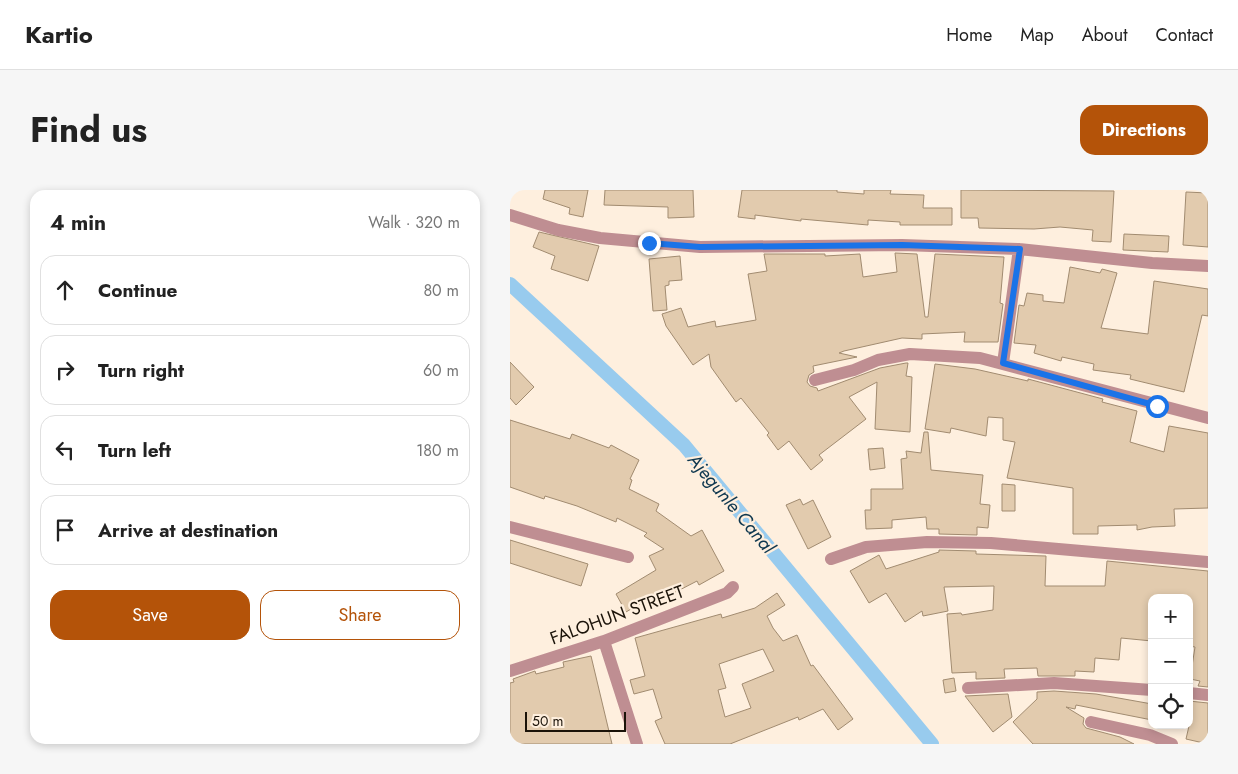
<!DOCTYPE html>
<html lang="en">
<head>
<meta charset="utf-8">
<style>
  :root { --surface:#fff; --page:#f6f6f6; --text:#222; --muted:#767676; --line:#e0e0e0; --accent:#b45309 }
  body { margin:0; font-family:Jost,sans-serif; background:var(--page); color:var(--text) }
  .controls { position:absolute; right:15px; bottom:15px; display:grid; overflow:hidden; border-radius:10px; box-shadow:0 2px 8px #0003 }
  .controls button { width:45px; height:45px; display:grid; place-items:center; padding:0; border:0; border-bottom:1px solid var(--line); background:var(--surface); color:var(--text); font:25px sans-serif }
  .scale { position:absolute; left:15px; bottom:12px; width:101px; box-sizing:border-box; padding-left:5px; border:2px solid #1b1309; border-top:0; font-size:14px; line-height:18px; white-space:nowrap; color:#1b1309; -webkit-text-stroke:4px #feefde; paint-order:stroke }
  .stop { position:absolute; width:15px; height:15px; margin:-11px; border:4px solid #1a73e8; border-radius:50%; background:#fff }
  .stop.end { background:#1a73e8; border-color:#fff; box-shadow:0 1px 5px #0008 }
  .list { margin:0; padding:0; list-style:none }
  h2 { display:flex; justify-content:space-between; align-items:center; height:65px; margin:0; padding:0 20px; font-size:21px }
  h2 small { font-size:16px; font-weight:400; color:var(--muted) }
  .list li { display:grid; grid-template-columns:32px 1fr auto; gap:15px; align-items:center; box-sizing:border-box; height:70px; margin:0 10px 10px; padding:0 10px; border:1px solid var(--line); border-radius:15px }
  .list b { display:block; font-size:19px; white-space:nowrap }
  .list em { font-size:16px; font-style:normal; color:var(--muted) }
  .actions { display:flex; gap:10px; padding:15px 20px }
  .actions a { flex:1; padding:11px 0; border:1px solid var(--accent); border-radius:15px; text-align:center; font-size:18px; color:var(--accent) }
  .actions .main { background:var(--accent); color:#fff }
  .icon { flex:none; width:28px; height:28px; fill:none; stroke:currentColor; stroke-width:2; stroke-linecap:round; stroke-linejoin:round }
  .map { position:relative; flex:none; width:698px; height:554px; overflow:hidden; border-radius:15px }
  header { display:flex; align-items:center; gap:30px; box-sizing:border-box; height:70px; padding:0 25px; background:var(--surface); border-bottom:1px solid var(--line) }
  header strong { font-size:24px }
  nav { display:flex; gap:28px; margin-inline-start:auto; font-size:18px }
  .intro { display:flex; align-items:center; justify-content:space-between; box-sizing:border-box; height:120px; padding:0 30px }
  h1 { margin:0; font-size:35px }
  .button { padding:12px 22px; border-radius:15px; background:var(--accent); color:#fff; font-size:18px; font-weight:700 }
  main { display:flex; gap:30px; padding:0 30px }
  aside { flex:1; background:var(--surface); border-radius:15px; box-shadow:0 2px 8px #0003 }
  .map>svg:first-child { display:block }
</style>
</head>
<body>
<header>
<strong>Kartio</strong>
<nav><a>Home</a><a>Map</a><a>About</a><a>Contact</a></nav>
</header>
<div class="intro"><h1>Find us</h1><a class="button">Directions</a></div>
<main>
<aside>
<h2>4 min<small>Walk · 320 m</small></h2>
<ul class="list">
<li><svg class="icon" aria-label="ahead" viewBox="0 0 24 24"><path d="M12 20V5M6 11l6-6 6 6"/></svg><div><b>Continue</b></div><em>80 m</em></li>
<li><svg class="icon" aria-label="right" viewBox="0 0 24 24"><path d="M7 20v-9h11M14 6l5 5-5 5"/></svg><div><b>Turn right</b></div><em>60 m</em></li>
<li><svg class="icon" aria-label="left" viewBox="0 0 24 24"><path d="M17 20v-9H6M10 6l-5 5 5 5"/></svg><div><b>Turn left</b></div><em>180 m</em></li>
<li><svg class="icon" aria-label="arrive" viewBox="0 0 24 24"><path d="M6 21V4h12l-3 4 3 4H6"/></svg><div><b>Arrive at destination</b></div></li>
</ul>
<div class="actions"><a class="main">Save</a><a>Share</a></div>
</aside>
<div class="map">
<svg width="698" height="554" viewBox="0 0 698 554">
  <rect width="100%" height="100%" fill="#feefde"/>
  <g fill="none" stroke-linecap="round" stroke-linejoin="round">
    <!-- canal -->
    <path stroke="#98cbee" stroke-width="14" d="M0 94 174 255 422 554"/>
  </g>
  <!-- building -->
  <path fill="#e2cbae" stroke="#a18b70" fill-rule="evenodd" d="M35 0H78L73 27 59 24 60 18 33 9Z
    M95 0H183L184 27 158 28V17L94 15Z
    M232 0H327V2L354 4V0H381L380 4 414 5 413 18H442V35H390V32L358 30V35L291 29V31L245 25V29L228 27Z
    M451 0 604 1 601 52 582 51 583 40 550 37 524 39 469 38 468 28H451Z
    M676 2 698 3V57L673 55Z
    M29 42 89 56 78 91 41 79 45 66 23 57Z
    M614 44 659 46 658 62 613 60Z
    M385 63 407 64 415 127H418L425 64 494 67 490 113 493 114 488 152H454L455 142 412 144V149L392 148 334 161 329 163 347 167 303 176 304 182 299 185 297 192 300 196 307 198 308 201 370 178 396 173H398L396 186 402 187 400 242 365 239 367 192 339 207 356 229 309 265 313 270 301 280 279 251 268 260 257 245 259 243 231 208 226 212 201 177 199 164 183 175 156 136 152 124 171 118 178 137 205 131 206 137 246 130 238 84 257 81 254 64H315V66L350 64 353 87 387 82Z
    M170 66 172 90 159 91V95L155 96 157 120 143 121 139 69Z
    M560 77 590 83 592 79 607 83 591 138 638 144 644 91 698 99V126L692 125 674 202 620 189 621 185 583 180 584 174 552 167 551 171 524 163 526 155 504 153 509 115 514 116 517 103 533 105V111L554 113Z
    M0 172 24 197 6 215 0 208Z
    M425 174 465 179 518 191V189L593 209 592 212 627 221 620 252 654 262 659 236 698 243V318L664 319 665 336 642 337 627 340V335L588 336V344H563V298L497 288 505 252 493 250V228L478 227 476 246 441 238 440 243 415 239Z
    M0 230 60 249 62 244 99 258 101 255 129 270 120 289 122 290 119 299 149 314 146 321 181 346 192 340 214 381 189 395 187 391 158 406 155 399 116 422 106 404 146 380 139 366 154 359 134 346 137 343 107 328 106 332 67 316 35 306 34 309 0 297Z
    M414 242H418L421 280 473 285 470 314 480 315 478 338 467 337V345L429 344V339H417L416 327 382 330V338L356 339 355 320H361V299H393L391 269 397 268 396 261 411 263Z
    M373 258 375 278 360 280 358 259Z
    M492 294 505 295V321H492Z
    M290 309 293 315 303 310 321 347 298 359 276 315Z
    M0 350 78 374 71 396 0 373Z
    M429 360 466 361V364L536 366 535 396H595L597 371 698 381V497L688 496 690 491 680 489 685 457 679 456V408H642V451L611 448 609 470 585 468 584 482 565 481V486H528L527 478 494 479 495 488 466 489V482L442 483 437 424 451 423 452 425 483 420 484 396 434 397 438 421 413 426 412 421 395 432 376 403 359 413 340 381 369 365 376 379 429 362Z
    M267 403 275 415 257 426 263 438 273 451 287 445 301 476 303 475 343 529 328 540 313 519 289 530 288 527 220 554H155L145 531 152 528 143 499 124 504 120 490 135 486 125 448 211 424 212 428 245 418ZM253 459 264 481 232 494 241 518 215 527 208 500 216 498 209 474Z
    M81 466 102 554H0V493L4 492 3 489 25 481 26 484 54 477 53 472Z
    M444 488 446 501 435 503 433 490Z
    M544 501 586 504 642 514V530L566 515 565 519 556 517 574 528 573 534 576 538 610 547 624 554H523L503 532 527 509V502Z
    M498 504 502 527 483 542 455 506Z
    M679 511 698 513V554L676 549 679 536Z"/>
  <g fill="none" stroke-linecap="round" stroke-linejoin="round">
    <!-- minor -->
    <path stroke="#bf8e92" stroke-width="12" d="M0 25 48 40 90 48 190 57 392 55 509 59 642 73 698 76
      M493 173 509 59
      M305 190 344 180 368 170 400 164 470 168 698 228
      M0 337 118 367
      M321 369 356 357 417 352 481 353 698 372
      M94 451 127 554
      M0 481 94 451 217 403 223 397
      M458 498 544 493 642 500
      M679 503 698 505
      M581 532 640 545 662 554"/>
  </g>
  <g fill="none" stroke-linecap="round" stroke-linejoin="round">
    <!-- route -->
    <path stroke="#1a73e8" stroke-width="6" d="M139 53 190 57 392 55 510 59 493 173 647 216"/>
  </g>
  <g text-anchor="middle" stroke-width="4.5" stroke-linejoin="round" paint-order="stroke">
    <!-- street labels -->
    <g font-size="18" fill="#1b1309" stroke="#feefde">
      <text transform="translate(107 425) rotate(-20)" y="6">FALOHUN STREET</text>
    </g>
    <!-- water labels -->
    <g font-size="19" font-style="italic" fill="#0e374f" stroke="#feefde">
      <text transform="translate(222 313) rotate(50)" y="7">Ajegunle Canal</text>
    </g>
  </g>
</svg>
<div class="controls">
<button>+</button>
<button>−</button>
<button><svg class="icon" aria-label="locate" viewBox="0 0 24 24"><circle cx="12" cy="12" r="6"/><path d="M12 2v4M12 18v4M2 12h4M18 12h4"/></svg></button>
</div>
<div class="scale">50 m</div>
<div class="stop" style="left:647px;top:216px"></div>
<div class="stop end" style="left:139px;top:53px"></div>
</div>
</main>
</body>
</html>
